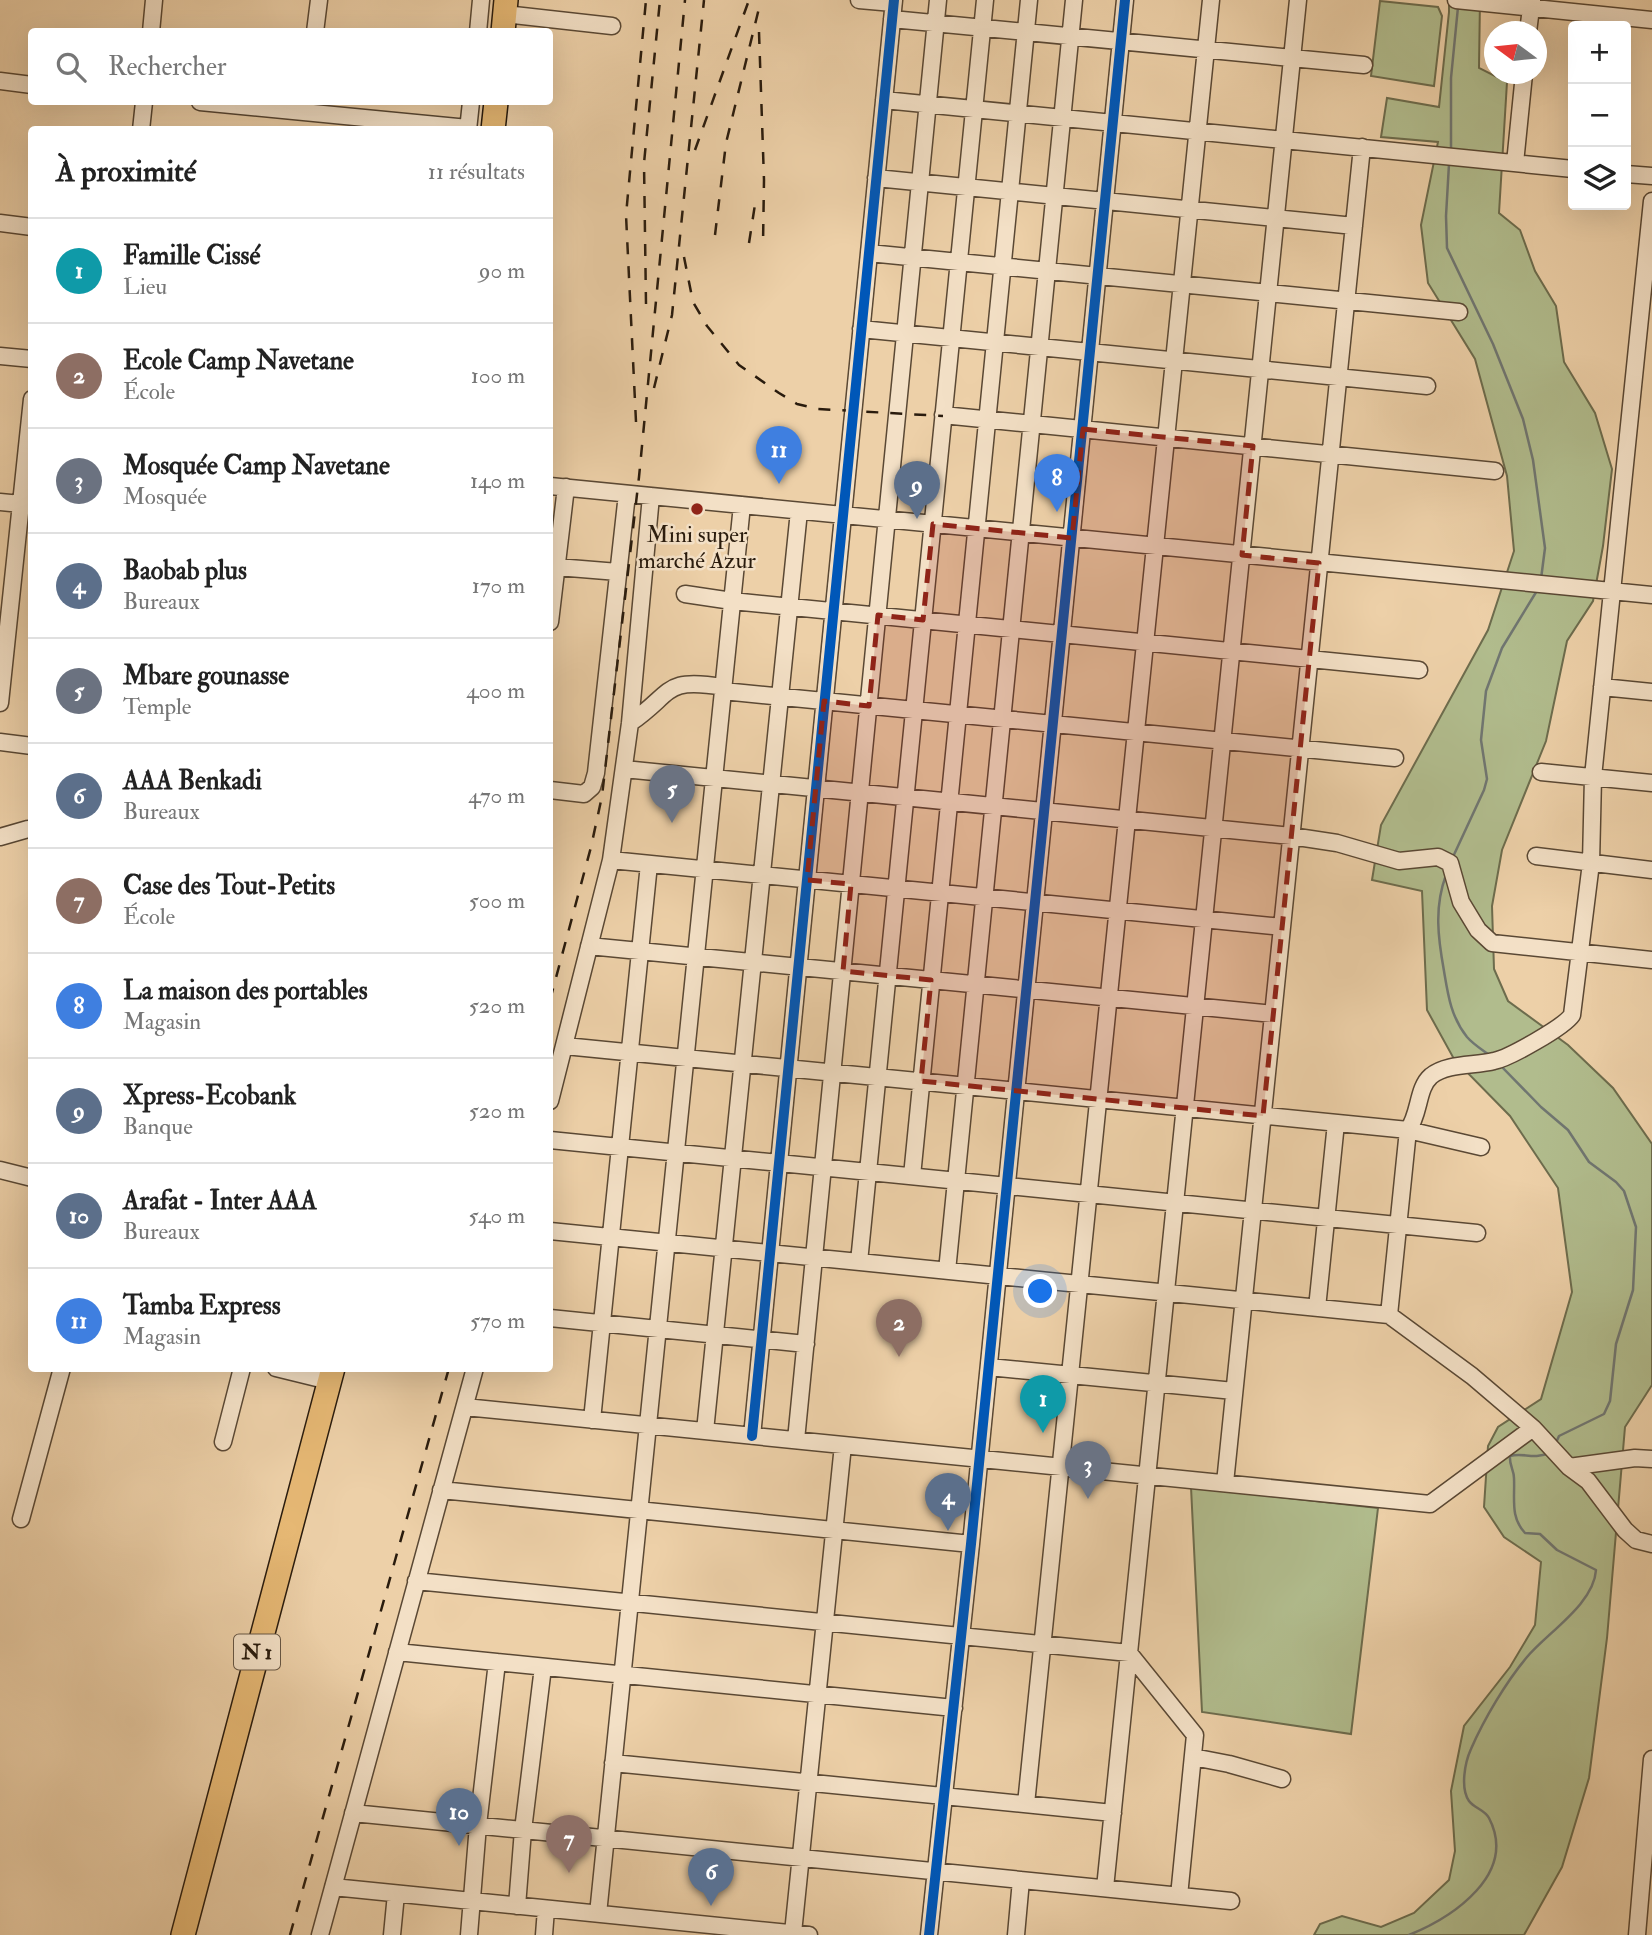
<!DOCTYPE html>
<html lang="fr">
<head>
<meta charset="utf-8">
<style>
  :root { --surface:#fff; --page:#f2f2f2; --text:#222; --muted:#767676; --line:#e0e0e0; --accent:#111827 }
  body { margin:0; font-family:"IM FELL Double Pica",serif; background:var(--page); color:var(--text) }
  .controls { position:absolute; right:21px; top:21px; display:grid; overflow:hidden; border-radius:7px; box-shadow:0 7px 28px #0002 }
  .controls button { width:63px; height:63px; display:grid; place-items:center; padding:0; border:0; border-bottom:2px solid var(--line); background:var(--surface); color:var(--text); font:35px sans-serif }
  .compass { position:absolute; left:1484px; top:21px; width:63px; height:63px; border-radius:50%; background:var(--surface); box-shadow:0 7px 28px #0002; rotate:285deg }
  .you { position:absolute; left:1041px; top:1292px; width:24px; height:24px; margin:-18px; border:5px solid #fff; border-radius:50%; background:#1a73e8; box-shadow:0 0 0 10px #1a73e833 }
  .badge { display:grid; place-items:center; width:46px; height:46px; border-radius:50%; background:var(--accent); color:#fff; font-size:23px; font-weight:700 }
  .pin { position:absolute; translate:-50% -58px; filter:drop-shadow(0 2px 4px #0008) }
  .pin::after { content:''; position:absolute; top:37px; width:24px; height:21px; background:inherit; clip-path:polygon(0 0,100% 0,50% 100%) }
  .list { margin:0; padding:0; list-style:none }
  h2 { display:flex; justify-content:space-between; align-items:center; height:91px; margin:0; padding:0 28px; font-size:30px }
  h2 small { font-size:23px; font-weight:400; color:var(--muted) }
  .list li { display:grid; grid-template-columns:46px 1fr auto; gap:21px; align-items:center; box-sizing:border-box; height:105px; padding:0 28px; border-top:2px solid var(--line) }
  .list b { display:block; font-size:26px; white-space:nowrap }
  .list p { margin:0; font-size:23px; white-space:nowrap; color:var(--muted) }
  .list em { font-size:23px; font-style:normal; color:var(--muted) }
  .icon { flex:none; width:38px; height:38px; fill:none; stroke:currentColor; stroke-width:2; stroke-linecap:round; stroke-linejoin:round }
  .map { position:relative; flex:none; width:1652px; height:1935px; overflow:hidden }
  .search { position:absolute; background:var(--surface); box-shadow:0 7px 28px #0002; left:28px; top:28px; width:525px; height:77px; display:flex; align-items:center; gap:18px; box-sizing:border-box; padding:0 24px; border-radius:7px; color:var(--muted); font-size:26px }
  .panel { position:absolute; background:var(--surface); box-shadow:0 7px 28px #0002; left:28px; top:126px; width:525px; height:1246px; border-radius:7px }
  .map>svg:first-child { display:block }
</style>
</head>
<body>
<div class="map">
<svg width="1652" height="1935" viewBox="0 0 1652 1935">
  <rect width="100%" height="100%" fill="#edd0a8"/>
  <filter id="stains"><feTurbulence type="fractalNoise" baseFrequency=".00286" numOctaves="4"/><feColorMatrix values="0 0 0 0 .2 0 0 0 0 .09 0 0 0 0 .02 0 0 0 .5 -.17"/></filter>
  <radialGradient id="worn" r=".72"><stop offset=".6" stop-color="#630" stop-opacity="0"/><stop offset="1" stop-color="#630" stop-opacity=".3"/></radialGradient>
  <!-- green -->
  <path fill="#b1bc8d" stroke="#6d6c4d" stroke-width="2" d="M1449 0H1480L1479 68 1507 82 1499 213 1520 230 1535 271 1556 306 1564 362 1595 413 1612 469 1603 546 1593 601 1567 641 1546 741 1502 850 1492 906 1494 969 1508 1001 1568 1045 1613 1088 1652 1144V1385L1625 1427 1607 1638 1589 1778 1562 1867 1524 1935H1314L1320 1924 1342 1916 1381 1927 1414 1913 1449 1880 1455 1851 1451 1791 1464 1726 1510 1667 1535 1625 1541 1562 1504 1537 1484 1507 1488 1446 1498 1427 1541 1399 1572 1292 1558 1188 1510 1116 1454 1059 1427 1010 1422 891 1372 880 1381 825 1488 630 1514 551 1507 476 1475 359 1428 283 1421 225 1438 142 1381 137 1387 98 1439 107 1449 12Z
    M1380 1 1438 7 1442 16 1434 86 1371 76Z
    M1191 1487 1378 1508 1351 1734 1202 1712Z"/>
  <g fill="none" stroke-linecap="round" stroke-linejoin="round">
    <!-- stream -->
    <path stroke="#707671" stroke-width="2.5" d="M1451 150V78L1458 7
      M1449 164 1446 216 1447 248 1493 344 1523 419 1533 460 1545 548 1541 579
      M1452 859 1484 790 1487 779 1481 740 1486 691 1502 648 1538 589
      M1446 875C1434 907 1438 938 1444 971 1448 995 1451 1017 1467 1037 1473 1044 1481 1049 1488 1054
      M1501 1066 1541 1107 1568 1130 1589 1162 1616 1182 1624 1191 1636 1227 1633 1290 1616 1344 1610 1401 1604 1414 1559 1436 1555 1445
      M1409 1935C1453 1917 1518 1874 1489 1818 1485 1810 1474 1808 1469 1801 1460 1788 1465 1762 1471 1749 1484 1719 1506 1682 1527 1657 1547 1633 1594 1604 1596 1570L1557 1550 1540 1534 1525 1533C1510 1517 1515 1499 1514 1478 1514 1470 1509 1465 1510 1456 1523 1452 1533 1460 1549 1453"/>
    <!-- minor casing -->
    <g stroke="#5a4834" stroke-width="19">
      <path id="minor" d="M859 0 893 3
        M1456 0 1652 20
        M505 14 612 26
        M892 19 1364 65
        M151 32 154 0
        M315 32 319 0
        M478 32 481 0
        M1528 32 1532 0
        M0 81 32 85
        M884 100 1573 169
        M200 102 468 128
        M141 130 144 102
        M468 130 471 102
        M1515 163 1524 74
        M1626 174 1652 176
        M876 178 1354 226
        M0 223 32 227
        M869 253 1459 312
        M861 329 1427 386
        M0 356 32 359
        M943 415 1495 471
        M550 486 1652 595
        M0 502 21 504
        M557 567 618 572
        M685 594 732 601 1419 670
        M550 622 566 487
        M1602 687 1652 692
        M723 691 1395 758
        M0 703 32 399
        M630 723C674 693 662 677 723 687
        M0 742 32 746
        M624 769 1291 836 1337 843 1399 861 1438 857 1450 863 1461 902 1478 930 1492 943 1652 960
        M1541 772 1652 783
        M550 790 584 794 592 787 596 773 627 494
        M0 837 28 829
        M1536 856 1652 870
        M611 860 1282 927
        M589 946 1273 1014
        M565 1046 1408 1130 1481 1147
        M550 1101 611 860 630 723 651 496
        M550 1140 1477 1233
        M0 1170 32 1178
        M912 1176 1029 0
        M550 1231 1389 1315 1472 1376 1533 1428 1569 1467 1588 1481 1625 1530 1636 1540 1652 1544
        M859 1262 985 0
        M947 1271 1074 0
        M1317 1308 1336 1123
        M1389 1315 1408 1130C1420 1114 1417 1088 1431 1076 1447 1063 1474 1066 1494 1061 1509 1058 1564 1027 1572 1015L1591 863 1593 777 1652 201
        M550 1318 806 1344
        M989 1367 1234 1391
        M276 1368 329 1381
        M465 1407 1430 1504 1533 1428
        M592 1420 649 864
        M705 1431 799 511
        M752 1436 894 0
        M796 1440 938 0
        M223 1442 242 1368
        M1569 1467 1635 1458 1652 1459
        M1225 1483 1362 147
        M441 1490 971 1544
        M21 1519 62 1368
        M416 1581 1129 1653 1195 1735 1179 1896
        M397 1652 954 1708
        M1193 1757 1229 1764 1282 1779
        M613 1763 1113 1813
        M1026 1804 1211 0
        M353 1813 1231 1901
        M333 1887 809 1935
        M1105 1888 1298 0
        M517 1906 523 1830 543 1667
        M598 1914 742 505
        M793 1933 843 1445
        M320 1935 475 1368
        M392 1935 396 1894
        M469 1935 478 1825 497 1662
        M544 1935 546 1909
        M929 1935 971 1544 1125 0
        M1016 1935 1021 1880
        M1637 1935 1652 1759"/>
    </g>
    <!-- highway casing -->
    <g stroke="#291b0d" stroke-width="26">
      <path id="highway" d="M503 32 506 0
        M493 130 496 102
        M183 1935 333 1368"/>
    </g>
    <!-- minor -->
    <use href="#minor" stroke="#f3e0c6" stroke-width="16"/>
    <!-- highway -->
    <use href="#highway" stroke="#e6b874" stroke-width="23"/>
    <!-- rail -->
    <path stroke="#291b0d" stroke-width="2.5" stroke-dasharray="12 12" stroke-linecap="butt" d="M759 32 764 180 763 244
      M695 150 749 0
      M715 235 726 143 761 0
      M749 243 756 198
      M684 257 693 302 707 326 739 365 779 393 797 404 818 409 943 416
      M646 304 644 163 660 0
      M654 388 672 315 704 0
      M636 422 626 215 646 0
      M550 1000 591 847 602 796 639 477 685 0
      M290 1935 449 1368"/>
    <!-- cycleway casing -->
    <g stroke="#f3e0c6" stroke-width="15">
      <path id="cycleway" d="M752 1436 894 0
        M929 1935 971 1544 1125 0"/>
    </g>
    <!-- cycleway -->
    <use href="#cycleway" stroke="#0057b8" stroke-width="10"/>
  </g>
  <!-- marked area -->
  <path fill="#8f2418" fill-opacity="0.2" stroke="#8f2418" stroke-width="5" stroke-dasharray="14 9" stroke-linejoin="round" d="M1083 429 1253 446 1242 555 1319 563 1263 1116 921 1081 931 980 843 971 851 884 807 880 824 701 869 706 878 615 923 620 933 524 1072 538Z"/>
  <!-- markers -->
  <circle fill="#8f2418" stroke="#f3e0c6" stroke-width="2.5" cx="697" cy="509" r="7"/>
  <g text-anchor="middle" stroke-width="5" stroke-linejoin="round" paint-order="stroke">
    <!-- shield labels -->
    <rect fill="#f3e0c6" stroke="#665644" stroke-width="2" x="234" y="1634.5" width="46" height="35" rx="5"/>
    <g font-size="21" font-weight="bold" fill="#291b0d">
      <text x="257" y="1659">N 1</text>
    </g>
    <!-- poi labels -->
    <g font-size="23" fill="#291b0d" stroke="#f3e0c6">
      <text x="697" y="542">Mini super<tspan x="697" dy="26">marché Azur</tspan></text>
    </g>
  </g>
  <rect width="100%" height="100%" filter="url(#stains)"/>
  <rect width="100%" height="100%" fill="url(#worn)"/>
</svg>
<div class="controls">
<button>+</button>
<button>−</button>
<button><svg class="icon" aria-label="layers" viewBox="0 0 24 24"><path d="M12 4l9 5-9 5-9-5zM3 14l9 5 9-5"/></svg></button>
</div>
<svg class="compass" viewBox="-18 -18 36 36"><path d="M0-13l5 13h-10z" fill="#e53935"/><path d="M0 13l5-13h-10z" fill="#767676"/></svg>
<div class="you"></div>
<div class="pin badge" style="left:1043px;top:1433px;background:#0f9aa8">1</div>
<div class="pin badge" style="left:899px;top:1357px;background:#8d6e63">2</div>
<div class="pin badge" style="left:1088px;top:1499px;background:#6b7280">3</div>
<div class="pin badge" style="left:948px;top:1531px;background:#5c6f8a">4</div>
<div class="pin badge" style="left:672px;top:823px;background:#6b7280">5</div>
<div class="pin badge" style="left:711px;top:1906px;background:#5c6f8a">6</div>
<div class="pin badge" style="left:569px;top:1873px;background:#8d6e63">7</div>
<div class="pin badge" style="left:1057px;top:512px;background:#3f7fe0">8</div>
<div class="pin badge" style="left:917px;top:519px;background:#5c6f8a">9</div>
<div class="pin badge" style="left:459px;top:1846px;background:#5c6f8a">10</div>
<div class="pin badge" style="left:779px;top:484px;background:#3f7fe0">11</div>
<div class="search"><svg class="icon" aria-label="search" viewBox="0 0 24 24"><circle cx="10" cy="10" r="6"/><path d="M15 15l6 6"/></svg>Rechercher</div>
<section class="panel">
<h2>À proximité<small>11 résultats</small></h2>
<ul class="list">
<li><span class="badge" style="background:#0f9aa8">1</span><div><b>Famille Cissé</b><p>Lieu</p></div><em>90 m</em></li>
<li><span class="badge" style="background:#8d6e63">2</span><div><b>Ecole Camp Navetane</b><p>École</p></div><em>100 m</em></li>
<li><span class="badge" style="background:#6b7280">3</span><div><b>Mosquée Camp Navetane</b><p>Mosquée</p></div><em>140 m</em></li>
<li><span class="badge" style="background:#5c6f8a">4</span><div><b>Baobab plus</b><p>Bureaux</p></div><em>170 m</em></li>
<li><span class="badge" style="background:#6b7280">5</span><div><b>Mbare gounasse</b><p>Temple</p></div><em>400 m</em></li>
<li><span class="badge" style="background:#5c6f8a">6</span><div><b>AAA Benkadi</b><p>Bureaux</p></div><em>470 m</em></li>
<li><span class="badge" style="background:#8d6e63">7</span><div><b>Case des Tout-Petits</b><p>École</p></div><em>500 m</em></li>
<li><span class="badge" style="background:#3f7fe0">8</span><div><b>La maison des portables</b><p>Magasin</p></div><em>520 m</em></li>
<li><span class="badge" style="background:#5c6f8a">9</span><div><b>Xpress-Ecobank</b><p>Banque</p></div><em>520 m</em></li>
<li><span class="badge" style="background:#5c6f8a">10</span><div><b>Arafat - Inter AAA</b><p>Bureaux</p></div><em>540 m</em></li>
<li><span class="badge" style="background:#3f7fe0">11</span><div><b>Tamba Express</b><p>Magasin</p></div><em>570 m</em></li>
</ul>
</section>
</div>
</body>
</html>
